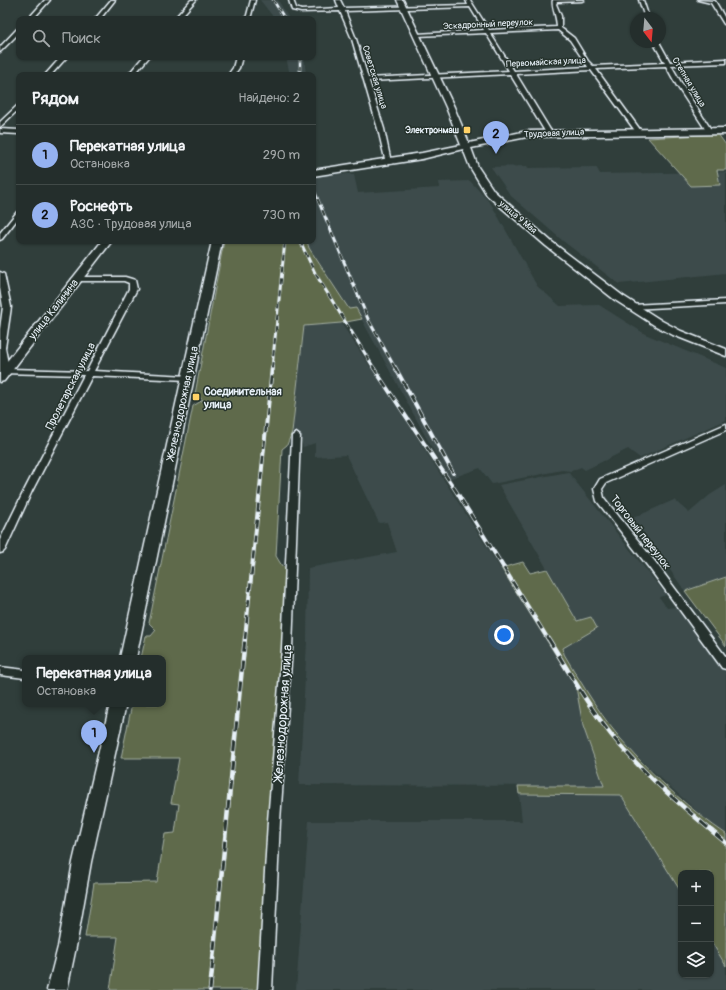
<!DOCTYPE html>
<html lang="ru">
<head>
<meta charset="utf-8">
<style>
  :root { --surface:#242e2c; --page:#2c3634; --text:#f1f3f6; --muted:#a3a8a9; --line:#414a48; --accent:#95b2f1 }
  body { margin:0; font-family:Pangolin,sans-serif; background:var(--page); color:var(--text) }
  .controls { position:absolute; right:12px; bottom:12px; display:grid; overflow:hidden; border-radius:8px; box-shadow:0 1px 3px #0004 }
  .controls button { width:36px; height:36px; display:grid; place-items:center; padding:0; border:0; border-bottom:1px solid var(--line); background:var(--surface); color:var(--text); font:20px sans-serif }
  .compass { position:absolute; left:630px; top:12px; width:36px; height:36px; border-radius:50%; background:var(--surface); box-shadow:0 1px 3px #0004; rotate:164deg }
  .you { position:absolute; left:504px; top:635px; width:14px; height:14px; margin:-10px; border:3px solid #fff; border-radius:50%; background:#1a73e8; box-shadow:0 0 0 6px #1a73e833 }
  .badge { display:grid; place-items:center; width:26px; height:26px; border-radius:50%; background:var(--accent); color:#111; font-size:13px; font-weight:700 }
  .pin { position:absolute; translate:-50% -33px; filter:drop-shadow(0 1px 2px #0008) }
  .pin::after { content:''; position:absolute; top:21px; width:14px; height:12px; background:inherit; clip-path:polygon(0 0,100% 0,50% 100%) }
  .popup { position:absolute; left:22px; top:655px; width:144px; height:52px; box-sizing:border-box; display:grid; place-content:center; border-radius:8px; background:var(--surface); filter:drop-shadow(0 1px 3px #0005); font-size:13px; white-space:nowrap; color:var(--muted) }
  .popup b { font-size:15px; color:var(--text) }
  .popup::after { content:''; position:absolute; left:50%; top:100%; margin-left:-8px; border:8px solid transparent; border-top-color:var(--surface) }
  .list { margin:0; padding:0; list-style:none }
  h2 { display:flex; justify-content:space-between; align-items:center; height:52px; margin:0; padding:0 16px; font-size:17px }
  h2 small { font-size:13px; font-weight:400; color:var(--muted) }
  .list li { display:grid; grid-template-columns:26px 1fr auto; gap:12px; align-items:center; box-sizing:border-box; height:60px; padding:0 16px; border-top:1px solid var(--line) }
  .list b { display:block; font-size:15px; white-space:nowrap }
  .list p { margin:0; font-size:13px; white-space:nowrap; color:var(--muted) }
  .list em { font-size:13px; font-style:normal; color:var(--muted) }
  .icon { flex:none; width:22px; height:22px; fill:none; stroke:currentColor; stroke-width:2; stroke-linecap:round; stroke-linejoin:round }
  .map { position:relative; flex:none; width:726px; height:990px; overflow:hidden }
  .search { position:absolute; background:var(--surface); box-shadow:0 1px 3px #0004; left:16px; top:16px; width:300px; height:44px; display:flex; align-items:center; gap:10px; box-sizing:border-box; padding:0 14px; border-radius:8px; color:var(--muted); font-size:15px }
  .panel { position:absolute; background:var(--surface); box-shadow:0 1px 3px #0004; left:16px; top:72px; width:300px; height:172px; border-radius:8px }
  .map>svg:first-child { display:block }
</style>
</head>
<body>
<div class="map">
<svg width="726" height="990" viewBox="0 0 726 990">
  <rect width="100%" height="100%" fill="#303e3b"/>
  <filter id="ink" filterUnits="userSpaceOnUse"><feTurbulence type="fractalNoise" baseFrequency=".025" numOctaves="2"/><feDisplacementMap in="SourceGraphic" scale="8" xChannelSelector="R" yChannelSelector="G"/><feConvolveMatrix kernelMatrix="1 2 1 2 8 2 1 2 1" color-interpolation-filters="sRGB"/></filter>
  <g filter="url(#ink)">
    <!-- built -->
    <path fill="#3d4c4c" d="M260 0H278L289 19H275Z
      M286 57H304L306 75H290Z
      M527 166 528 168 596 167 600 174 726 172V273L619 284 563 241 511 196 491 167Z
      M350 174 351 175H354L358 193 440 188 439 182 470 181 491 204 537 286 560 306 599 305 645 334 726 368V420L640 458 628 449 585 470 581 467 571 471 562 470 492 484 480 468 449 479 356 309H349L309 247 307 241H313V175Z
      M341 323 407 422 576 687 583 726 604 786 299 785 307 642 308 568 397 552 387 522 379 523 346 455 315 457V443L303 447 300 434 292 432 304 326Z
      M568 472 666 595 659 597 667 608 678 607 726 673V834L712 825 689 804 627 747 589 695 564 654 563 648 597 628 577 621 499 485Z
      M726 485V577L685 591 633 518 674 500 689 513 710 495Z
      M519 794 621 795 681 892V975H711V941L726 966V990H296L309 821H522Z"/>
    <!-- green -->
    <path fill="#5f6b4c" stroke="#a4aea2" d="M718 134 726 145V170H717L720 185 691 186 648 138Z
      M224 241H307L309 248 349 309 356 308 362 319 341 323 304 326 292 432 287 445 282 449 276 556 282 566 291 571 265 990H110L118 937H85L94 883 157 882 165 834 175 833 179 804 171 803 179 758H121L132 704H163V658H141L146 636H151L156 630 149 623 193 406 203 400 195 394Z
      M523 562 530 573 547 569 577 621 591 617 597 628 563 648 564 654C583 686 603 720 628 747 654 777 693 812 726 834V966L711 941V873H681V892L621 795 519 794 518 786H604L583 726 576 687 501 568Z
      M726 577V646L685 591Z"/>
    <g fill="none" stroke-linecap="round" stroke-linejoin="round">
      <!-- street casing -->
      <g stroke="#e8f1f8" stroke-width="3">
        <path id="street" d="M45 0H50L33 19H28Z
          M111 0H115L100 19H95Z
          M191 0H196L179 19H174Z
          M251 0H255L250 19H246Z
          M289 0H293L296 8 301 10 339 8 336 0H340L344 8 468 5 466 0H470L489 30 557 27C557 17 551 5 553 0H584L582 1 557 2 556 4 561 16V28L574 38 588 61 593 66 665 63 653 42H659L670 62 726 59V63L671 65 683 86 712 131 707 132 677 86 666 66 596 69 641 131 638 133 636 132 591 70 516 74 552 133 549 135 546 133 510 74 369 81 384 129 391 162 386 163 378 129 352 39 340 11 301 12 292 10ZM470 7 484 30 417 34 415 35 417 36 486 33 509 71 368 78 356 39 345 11ZM558 30 570 40 588 67 514 71 490 33Z
          M639 0H643L649 18H645Z
          M698 0 715 1 726 20V25L724 24 711 3Z
          M17 29H19V33L0 52V47Z
          M61 57H67L51 75H45Z
          M143 57H149L134 75H128Z
          M236 57H242L239 68 234 75H228L233 68Z
          M19 104V109L0 127V122Z
          M0 129 19 130V134L0 133Z
          M19 211V217L2 239 0 240V233L17 212Z
          M0 272 4 274 11 307 5 348 9 369 87 371 129 289V283L124 281H76L72 279 76 277H125L135 280 137 289 94 371 188 376 192 378 188 380 92 376 32 491 5 550 3 552 0 553V540L24 491 84 375 0 373V329L3 307 0 288Z
          M726 300V304L632 309 628 307 632 305Z
          M726 424V430L606 483 602 489 604 498 656 563 726 657V669L722 668 650 569 597 501 594 489 600 479Z
          M296 433 300 436 292 648 280 821 272 990H258L268 821 282 648 292 436Z
          M0 667 25 670V678L0 675Z"/>
      </g>
      <!-- secondary casing -->
      <g stroke="#e8f1f8" stroke-width="3">
        <path id="secondary" d="M397 0H403L454 107 469 143 527 131 726 128V134L527 137 471 148 478 167 494 191 552 242 623 296 662 321 681 331 726 349V356L673 335 654 325 615 300 546 246 487 195 470 167 463 149 422 159 313 176V170L422 153 461 145 446 107Z
          M102 241H112L4 381 0 382V370Z
          M212 241H222L136 658H120Z
          M110 704H126L91 862 76 947 67 990H47L58 947 73 862Z"/>
      </g>
      <!-- street -->
      <use href="#street" fill="#26332d" fill-rule="evenodd"/>
      <!-- secondary -->
      <use href="#secondary" fill="#26332d" fill-rule="evenodd"/>
      <!-- rail-far3 casing -->
      <g stroke="#e8f1f8" stroke-width="2.5">
        <path id="rail-far3" d="M273 0 285 19
          M300 57V75"/>
      </g>
      <!-- rail-far2 casing -->
      <g stroke="#e8f1f8" stroke-width="3">
        <path id="rail-far2" d="M313 188 368 319 395 368
          M300 241 315 273 374 368
          M272 368 285 241"/>
      </g>
      <!-- rail-far1 casing -->
      <g stroke="#e8f1f8" stroke-width="4">
        <path id="rail-far1" d="M373 367 456 491 548 639
          M395 367 453 473
          M245 639 272 367"/>
      </g>
      <!-- rail casing -->
      <g stroke="#e8f1f8" stroke-width="4.5">
        <path id="rail" d="M548 638C573 678 596 721 629 755 658 787 693 815 726 843
          M210 990 245 638"/>
      </g>
      <!-- rail-far3 -->
      <use href="#rail-far3" stroke="#26332d" stroke-width="1.5" stroke-dasharray="4.5" stroke-linecap="butt"/>
      <!-- rail-far2 -->
      <use href="#rail-far2" stroke="#26332d" stroke-width="2" stroke-dasharray="6" stroke-linecap="butt"/>
      <!-- rail-far1 -->
      <use href="#rail-far1" stroke="#26332d" stroke-width="2.5" stroke-dasharray="8" stroke-linecap="butt"/>
      <!-- rail -->
      <use href="#rail" stroke="#26332d" stroke-width="3" stroke-dasharray="10" stroke-linecap="butt"/>
    </g>
  </g>
  <!-- markers -->
  <g fill="#ffd166" stroke="#26332d" stroke-width="1.5">
    <rect x="463" y="126" width="8" height="8" rx="2"/>
    <rect x="192" y="393" width="8" height="8" rx="2"/>
  </g>
  <g text-anchor="middle" stroke-width="3" stroke-linejoin="round" paint-order="stroke">
    <!-- far-street labels -->
    <g font-size="9" fill="#e8f1f8" stroke="#26332d">
      <text transform="translate(488 24) rotate(-3)" y="3">Эскадронный переулок</text>
      <text transform="translate(546 62) rotate(-3)" y="3">Первомайская улица</text>
      <text transform="translate(375 77) rotate(73)" y="3">Советская улица</text>
      <text transform="translate(689 82) rotate(59)" y="3">Степная улица</text>
      <text transform="translate(554 133) rotate(-3)" y="3">Трудовая улица</text>
      <text transform="translate(518 217) rotate(40)" y="3">улица 9 Мая</text>
    </g>
    <!-- far-poi labels -->
    <g font-size="9" font-weight="bold" fill="#e8f1f8" stroke="#26332d" text-anchor="end">
      <text x="459" y="133">Электронмаш</text>
    </g>
    <!-- street labels -->
    <g font-size="11" fill="#e8f1f8" stroke="#26332d">
      <text transform="translate(53 309) rotate(-52)" y="4">улица Калинина</text>
      <text transform="translate(70 386) rotate(-63)" y="4">Пролетарская улица</text>
      <text transform="translate(182 403) rotate(-78)" y="4">Железнодорожная улица</text>
      <text transform="translate(641 532) rotate(52)" y="4">Торговый переулок</text>
    </g>
    <!-- poi labels -->
    <g font-size="11" font-weight="bold" fill="#e8f1f8" stroke="#26332d" text-anchor="start">
      <text x="204" y="395">Соединительная<tspan x="204" dy="13">улица</tspan></text>
    </g>
    <!-- near-street labels -->
    <g font-size="13" fill="#e8f1f8" stroke="#26332d">
      <text transform="translate(282 713) rotate(-86)" y="5">Железнодорожная улица</text>
    </g>
  </g>
</svg>
<div class="controls">
<button>+</button>
<button>−</button>
<button><svg class="icon" aria-label="layers" viewBox="0 0 24 24"><path d="M12 4l9 5-9 5-9-5zM3 14l9 5 9-5"/></svg></button>
</div>
<svg class="compass" viewBox="-18 -18 36 36"><path d="M0-13l5 13h-10z" fill="#e53935"/><path d="M0 13l5-13h-10z" fill="#a3a8a9"/></svg>
<div class="you"></div>
<div class="pin badge" style="left:94px;top:753px">1</div>
<div class="popup"><b>Перекатная улица</b>Остановка</div>
<div class="pin badge" style="left:496px;top:154px">2</div>
<div class="search"><svg class="icon" aria-label="search" viewBox="0 0 24 24"><circle cx="10" cy="10" r="6"/><path d="M15 15l6 6"/></svg>Поиск</div>
<section class="panel">
<h2>Рядом<small>Найдено: 2</small></h2>
<ul class="list">
<li><span class="badge">1</span><div><b>Перекатная улица</b><p>Остановка</p></div><em>290 m</em></li>
<li><span class="badge">2</span><div><b>Роснефть</b><p>АЗС · Трудовая улица</p></div><em>730 m</em></li>
</ul>
</section>
</div>
</body>
</html>
